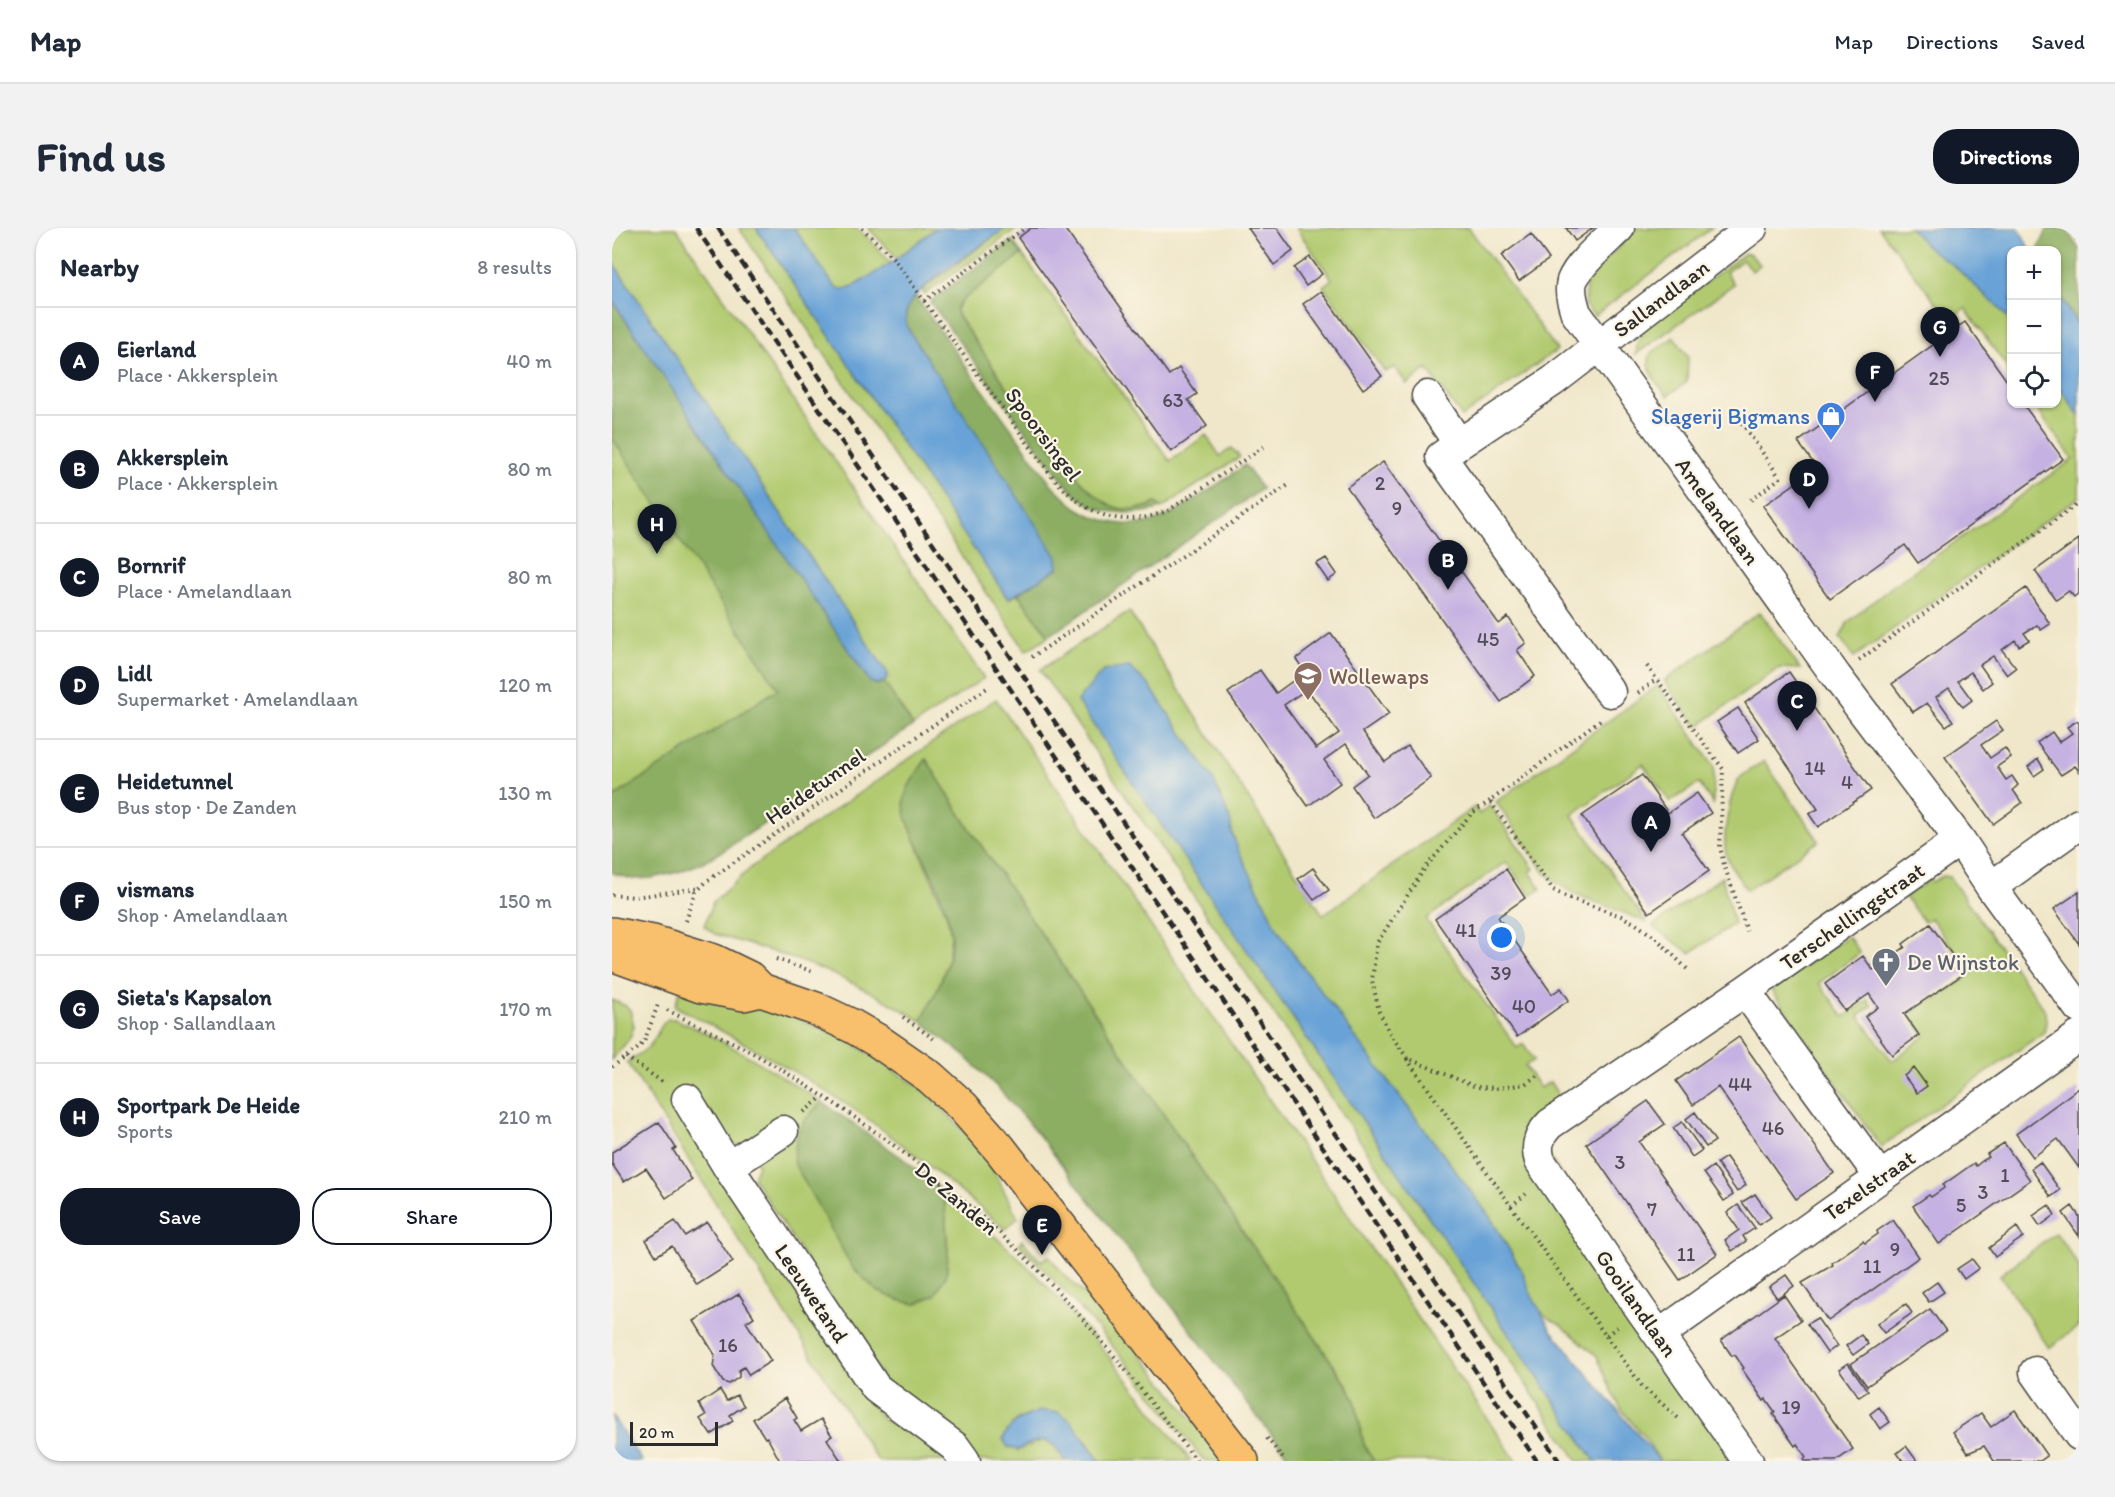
<!DOCTYPE html>
<html lang="en">
<head>
<meta charset="utf-8">
<style>
  :root { --surface:#fff; --page:#f2f2f3; --text:#1f2937; --muted:#747a83; --line:#e0e1e3; --accent:#111827 }
  body { margin:0; font-family:Itim,sans-serif; background:var(--page); color:var(--text) }
  .controls { position:absolute; right:18px; top:18px; display:grid; overflow:hidden; border-radius:12px; box-shadow:0 2px 4px #0004 }
  .controls button { width:54px; height:54px; display:grid; place-items:center; padding:0; border:0; border-bottom:2px solid var(--line); background:var(--surface); color:var(--text); font:30px sans-serif }
  .scale { position:absolute; left:18px; bottom:15px; width:88px; box-sizing:border-box; padding-left:6px; border:3px solid #2b2b2b; border-top:0; font-size:16px; line-height:21px; white-space:nowrap; color:#2b2b2b; -webkit-text-stroke:4px #fcf5e5; paint-order:stroke }
  .you { position:absolute; left:890px; top:710px; width:21px; height:21px; margin:-15px; border:4px solid #fff; border-radius:50%; background:#1a73e8; box-shadow:0 0 0 9px #1a73e833 }
  .badge { display:grid; place-items:center; width:39px; height:39px; border-radius:50%; background:var(--accent); color:#fff; font-size:20px; font-weight:700 }
  .pin { position:absolute; translate:-50% -50px; filter:drop-shadow(0 2px 3px #0008) }
  .pin::after { content:''; position:absolute; top:32px; width:21px; height:18px; background:inherit; clip-path:polygon(0 0,100% 0,50% 100%) }
  .list { margin:0; padding:0; list-style:none }
  h2 { display:flex; justify-content:space-between; align-items:center; height:78px; margin:0; padding:0 24px; font-size:26px }
  h2 small { font-size:20px; font-weight:400; color:var(--muted) }
  .list li { display:grid; grid-template-columns:39px 1fr auto; gap:18px; align-items:center; box-sizing:border-box; height:108px; padding:0 24px; border-top:2px solid var(--line) }
  .list b { display:block; font-size:22px; white-space:nowrap }
  .list p { margin:0; font-size:20px; white-space:nowrap; color:var(--muted) }
  .list em { font-size:20px; font-style:normal; color:var(--muted) }
  .actions { display:flex; gap:12px; padding:18px 24px }
  .actions a { flex:1; padding:14px 0; border:2px solid var(--accent); border-radius:24px; text-align:center; font-size:21px; color:var(--accent) }
  .actions .main { background:var(--accent); color:#fff }
  .icon { flex:none; width:33px; height:33px; fill:none; stroke:currentColor; stroke-width:2; stroke-linecap:round; stroke-linejoin:round }
  .map { position:relative; flex:none; width:1467px; height:1233px; overflow:hidden; border-radius:24px }
  header { display:flex; align-items:center; gap:36px; box-sizing:border-box; height:84px; padding:0 30px; background:var(--surface); border-bottom:2px solid var(--line) }
  header strong { font-size:28px }
  nav { display:flex; gap:33px; margin-inline-start:auto; font-size:21px }
  .intro { display:flex; align-items:center; justify-content:space-between; box-sizing:border-box; height:144px; padding:0 36px }
  h1 { margin:0; font-size:42px }
  .button { padding:15px 27px; border-radius:24px; background:var(--accent); color:#fff; font-size:21px; font-weight:700 }
  main { display:flex; gap:36px; padding:0 36px }
  aside { flex:1; background:var(--surface); border-radius:24px; box-shadow:0 2px 4px #0004 }
  .map>svg:first-child { display:block }
</style>
</head>
<body>
<header>
<strong>Map</strong>
<nav><a>Map</a><a>Directions</a><a>Saved</a></nav>
</header>
<div class="intro"><h1>Find us</h1><a class="button">Directions</a></div>
<main>
<aside>
<h2>Nearby<small>8 results</small></h2>
<ul class="list">
<li><span class="badge">A</span><div><b>Eierland</b><p>Place · Akkersplein</p></div><em>40 m</em></li>
<li><span class="badge">B</span><div><b>Akkersplein</b><p>Place · Akkersplein</p></div><em>80 m</em></li>
<li><span class="badge">C</span><div><b>Bornrif</b><p>Place · Amelandlaan</p></div><em>80 m</em></li>
<li><span class="badge">D</span><div><b>Lidl</b><p>Supermarket · Amelandlaan</p></div><em>120 m</em></li>
<li><span class="badge">E</span><div><b>Heidetunnel</b><p>Bus stop · De Zanden</p></div><em>130 m</em></li>
<li><span class="badge">F</span><div><b>vismans</b><p>Shop · Amelandlaan</p></div><em>150 m</em></li>
<li><span class="badge">G</span><div><b>Sieta's Kapsalon</b><p>Shop · Sallandlaan</p></div><em>170 m</em></li>
<li><span class="badge">H</span><div><b>Sportpark De Heide</b><p>Sports</p></div><em>210 m</em></li>
</ul>
<div class="actions"><a class="main">Save</a><a>Share</a></div>
</aside>
<div class="map">
<svg width="1467" height="1233" viewBox="0 0 1467 1233">
  <rect width="100%" height="100%" fill="#fcf5e5"/>
  <filter id="ink" filterUnits="userSpaceOnUse"><feTurbulence type="fractalNoise" baseFrequency=".0167" numOctaves="2"/><feDisplacementMap in="SourceGraphic" scale="12" xChannelSelector="R" yChannelSelector="G"/><feConvolveMatrix kernelMatrix="1 2 1 2 8 2 1 2 1" color-interpolation-filters="sRGB"/></filter>
  <filter id="wash" filterUnits="userSpaceOnUse"><feTurbulence type="fractalNoise" baseFrequency=".008" numOctaves="4" result="noise"/><feDisplacementMap in="SourceGraphic" scale="24" xChannelSelector="R" yChannelSelector="G"/><feGaussianBlur stdDeviation="1.35" result="paint"/><feColorMatrix in="noise" values="0 0 0 0 0 0 0 0 0 0 0 0 0 0 0 0 0 1.4 0 .05"/><feComposite in="paint" operator="in"/></filter>
  <g filter="url(#wash)">
    <rect width="100%" height="100%" fill="#f0e7ca"/>
    <!-- green -->
    <path fill="#b1ca70" stroke="#6e7a4e" stroke-width="1.5" d="M0 0H64L372 450 301 498 272 454 275 451 276 446 0 33Z
      M127 0H144L396 371 406 366 437 408 414 423Z
      M182 0H244L255 9 279 35C264 45 241 67 223 59Z
      M256 0H324L285 30Z
      M394 0H406L313 66 310 62Z
      M684 0H857L945 122 850 189 815 141 795 156 782 139 773 144 711 58 720 51Z
      M1025 0H1100L982 88 973 77 974 53Z
      M1267 0H1298L1316 20 1341 37 1391 84 1399 94V145L1353 80 1346 85 1350 92 1342 98Z
      M1133 25 1139 27 1148 37 1140 43 1131 32 1114 44 1122 56 1024 126 1026 112 1035 98Z
      M410 26 558 233 594 207 608 228 620 220 628 229 550 280 544 275C531 281 514 284 500 278 483 270 472 255 459 242 417 194 382 139 345 87L344 81 349 73Z
      M1062 109 1076 129 1075 154 1055 168C1044 153 1034 145 1038 126Z
      M1445 155 1467 188V269L1242 429 1228 410 1236 394 1282 357 1461 231 1421 176H1444Z
      M0 186 178 466 0 580Z
      M517 383 711 687 862 579 867 586 878 577 922 641 918 644 929 661 919 668 894 634 814 691 905 820 911 816 922 832 913 838 928 860 938 854 949 871 920 900 1126 1233H1048L1034 1211 1009 1181 999 1161 985 1128 949 1097 936 1090 926 1080 920 1072 911 1045 878 989 685 731 665 700 626 621 620 605 618 591 601 551 537 457 517 439 465 473 983 1233H966L428 442Z
      M1148 384 1188 441 1167 440 1085 499 1052 453Z
      M1046 457 1102 539 1101 576 1087 555 1058 574 1031 536 960 587 1035 695C1000 677 960 672 933 645L884 574Z
      M384 471 904 1233H762L752 1217 743 1173 735 1157 354 595 314 532 297 558 299 602 335 688 339 707 335 736 324 765 309 793C270 769 230 748 188 733 160 723 131 715 103 706L92 698 101 674 141 638Z
      M1152 533 1207 613 1135 662C1127 651 1118 639 1114 626 1110 611 1118 560 1129 549 1135 543 1145 538 1152 533Z
      M1331 648 1337 649 1341 654 1433 782 1434 794 1432 804 1269 919 1159 762 1236 708 1248 725 1207 755 1232 789 1256 772 1260 778 1247 788 1280 833 1313 808 1298 787 1322 769 1324 771 1359 746 1319 690 1312 694 1293 669 1317 652 1320 654Z
      M1110 649 1122 696 1078 725 1040 698Z
      M69 759 165 782 233 810 317 866 373 926 406 990 393 1001C342 958 290 914 234 876 179 840 121 809 63 778Z
      M0 772 14 778 18 782 22 798 18 810 0 832Z
      M56 791H63C115 813 163 844 210 874L192 893 185 908 334 1048 336 1026 332 964C358 987 385 1009 411 1034 473 1094 526 1165 579 1233H488L475 1214 446 1184C424 1183 400 1188 391 1211L396 1219 406 1222 432 1212 442 1217 453 1233H365L286 1173 141 950 146 937 135 918 121 917 95 879 245 1157 270 1191 320 1217 341 1233H266L15 834C23 829 33 824 39 816 46 808 47 797 56 791Z
      M1444 1005 1467 1038V1098L1437 1120 1388 1047Z
      M410 1012 429 1033 437 1028 452 1047 503 1093 613 1233H592C533 1157 475 1083 407 1016Z"/>
    <!-- forest -->
    <path fill="#8cae62" stroke="#5c6c46" stroke-width="1.5" d="M1436 0H1453L1467 21V98L1445 64 1444 22H1426Z
      M400 12 410 26 349 73 344 80 345 87C382 139 417 195 459 242 472 255 483 270 500 278 514 284 531 281 544 275L550 280C522 288 487 288 464 267 457 260 451 253 445 245L318 74Z
      M303 68 440 257C449 265 457 275 467 281 487 294 516 300 539 294 564 288 610 253 633 237L650 261 437 408 406 366 446 340 296 101C291 88 295 79 303 68Z
      M0 72 258 454 265 457 272 454 301 498 109 624 87 636 66 644 40 650 20 651 0 645V570L166 461 0 210Z
      M314 531 354 595 735 1157 743 1173 752 1217 762 1233H680L426 906 387 861 353 828 309 793C322 769 341 735 339 707 338 682 318 643 307 620 301 607 293 591 292 576 292 560 306 544 314 531Z
      M210 874 289 929 332 964 336 1026 334 1048 323 1067 304 1076 289 1073 265 1063 240 1039 181 933 185 908 192 893Z"/>
    <!-- water -->
    <path fill="#67a2d7" stroke="#496681" stroke-width="1.5" d="M144 0H182L223 59 230 62 239 60 279 35 324 0H394C372 16 306 56 296 79 292 87 293 93 296 101L445 329 446 340 396 371Z
      M1298 0H1407L1418 22H1400L1399 94 1391 84 1341 37 1316 20Z
      M0 33 276 446 275 451C269 456 266 457 258 454L0 72Z
      M1444 64 1467 98V188L1445 155Z
      M517 439 537 457 601 551 618 591 620 605 626 621 665 700 685 731 878 989 911 1045 918 1064 939 1102 1048 1233H983L465 473 491 443Z
      M427 1183 446 1184 458 1192 488 1233H453L442 1217 432 1212 419 1215 406 1222 396 1219 391 1211C397 1195 412 1189 427 1183Z
      M0 1188 30 1233H0Z"/>
    <g id="blocks">
      <!-- building -->
      <path fill="#c5b1e2" fill-rule="evenodd" d="M419 0H452L557 147 567 140 585 166 576 172 595 198 559 224 406 10Z
        M636 0H665L681 23 662 37Z
        M954 0H981L963 13Z
        M919 6 937 31 907 53 889 28Z
        M698 29 710 46 694 58 682 40Z
        M709 63 770 148 751 161 691 76Z
        M1353 94 1400 160V176H1411L1451 231 1306 335 1293 317 1218 371 1151 278 1205 240 1186 214Z
        M771 234 887 396 896 389 914 415 905 422 923 448 889 474 735 259Z
        M1467 311V365L1462 369 1457 363 1444 372 1423 343Z
        M714 330 725 346 716 353 704 336Z
        M1414 360 1438 396 1429 402 1425 397 1412 405 1417 412 1407 418 1403 412 1390 422 1404 440 1395 447 1381 428 1368 437 1380 454 1371 461 1359 444 1346 453 1360 472 1351 479 1337 460 1324 469 1341 493 1334 498 1315 475 1301 484 1280 456Z
        M719 405 777 486 751 504 773 534 796 518 819 550 762 590 740 558 756 546 734 516 712 532 728 555 696 578 616 465 648 442 664 465 693 444 684 431ZM695 461 727 505 704 521 672 477Z
        M1177 444 1259 562 1206 599 1197 586 1206 581 1133 475Z
        M1126 480 1147 511 1126 525 1105 494Z
        M1384 493 1391 502 1369 517 1378 530 1393 520 1399 529 1385 539 1394 552 1400 548 1406 557 1401 562 1410 575 1381 596 1333 529Z
        M1465 493 1467 495V543L1463 538 1449 547 1425 515 1440 504 1447 514 1460 505 1455 499Z
        M1426 531 1432 541 1422 548 1416 539Z
        M1030 547 1056 585 1085 565 1099 585 1070 605 1097 643 1037 685 970 588Z
        M701 640 717 662 702 672 686 651Z
        M894 641 913 670 886 689 940 766 949 760 957 772 905 809 823 691Z
        M1467 664V716L1442 681Z
        M1318 696 1353 745 1292 786 1307 807 1280 827 1253 789 1266 779 1257 766 1233 783 1213 756 1251 728 1261 742 1293 719 1291 716Z
        M1127 809 1222 945 1184 971 1106 859 1081 877 1064 853Z
        M1302 840 1315 858 1305 865 1292 848Z
        M1467 860V940L1446 911 1421 929 1404 906Z
        M1036 873 1053 896 1027 914 1105 1026 1068 1052 974 916Z
        M1083 884 1103 913 1094 919 1074 891Z
        M47 894 64 920 61 922 80 952 54 970 34 940 12 954 0 936V924Z
        M1070 894 1090 922 1080 929 1061 900Z
        M1392 915 1418 952 1327 1016 1301 978 1317 967 1319 969 1332 960 1331 957 1362 935 1364 938 1370 933 1377 929 1375 926Z
        M1114 929 1134 957 1125 964 1105 935Z
        M1428 934 1448 962 1439 969 1419 941Z
        M1101 938 1121 967 1112 973 1092 945Z
        M1143 966 1159 989 1147 997 1130 974Z
        M1126 977 1143 1000 1131 1008 1134 1013 1120 1023 1113 1012 1127 1002 1115 985Z
        M1437 977 1443 987 1428 998 1421 988Z
        M1460 978 1467 988V1008L1451 985Z
        M1281 992 1307 1029 1216 1093 1190 1055 1221 1037 1220 1035 1251 1013 1253 1015 1266 1006 1265 1003Z
        M63 993 73 1008 95 994 121 1034 85 1057 60 1018 44 1028 34 1012Z
        M1405 999 1411 1009 1383 1029 1377 1020Z
        M1360 1031 1367 1040 1352 1051 1345 1041Z
        M1174 1047 1182 1058 1165 1070 1157 1059Z
        M1325 1054 1332 1064 1317 1074 1310 1065Z
        M127 1066 142 1089 134 1094 159 1133 137 1147 132 1139 127 1142V1149L117 1156 111 1154 101 1138 103 1127 82 1093Z
        M1172 1067 1189 1092 1163 1110 1241 1221 1224 1233H1193L1192 1231 1194 1229 1190 1223 1185 1216 1183 1218 1161 1186 1163 1184 1154 1171 1152 1173 1130 1141 1132 1140 1127 1133 1123 1127 1120 1128 1109 1112Z
        M1294 1076 1300 1085 1272 1105 1265 1096Z
        M1318 1081 1334 1103 1255 1158 1239 1136Z
        M1205 1090 1225 1118 1215 1125 1195 1096Z
        M1249 1107 1256 1116 1241 1127 1234 1118Z
        M1236 1135 1256 1163 1247 1169 1227 1141Z
        M108 1162 115 1173 125 1167 132 1178 118 1187 121 1193 99 1207 88 1191 94 1187 87 1176Z
        M173 1170 185 1190 182 1192 189 1203 209 1191 220 1208 215 1211 229 1233H168L155 1209 153 1210 141 1191Z
        M1267 1179 1278 1194 1268 1201 1258 1186Z
        M1403 1182 1435 1228 1428 1233H1382L1372 1218 1356 1225 1341 1204 1369 1185 1379 1199Z
        M1294 1218 1305 1233H1291L1285 1225Z"/>
    </g>
  </g>
  <g filter="url(#ink)">
    <use href="#blocks" fill-opacity="0" stroke="#494743" stroke-width="1.5"/>
    <g fill="none" stroke-linecap="round" stroke-linejoin="round">
      <!-- minor casing -->
      <g stroke="#494743" stroke-width="33">
        <path id="minor" d="M1007 0C993 14 967 35 960 53 957 64 961 75 964 85L1224 448 1348 612 1379 659 1467 780
          M815 168 847 216 941 153 1140 0
          M847 216 829 229 998 464
          M1379 659 1467 596
          M1133 763 1268 949
          M75 871 116 939 264 1160 343 1219 353 1233
          M116 939 171 903
          M1047 1107 1467 808
          M1423 1144 1467 1207
          M1136 1233 1029 1082 928 933C923 918 927 907 938 896L1133 763 1348 612"/>
      </g>
      <!-- major casing -->
      <g stroke="#494743" stroke-width="36">
        <path id="major" d="M0 706 41 714 102 733 137 750 149 762 204 781 240 798 266 813 318 849 350 878 388 921 630 1233
          M0 726 89 758 132 766 149 762"/>
      </g>
      <!-- path -->
      <path stroke="#494743" stroke-width="4" stroke-dasharray="1.5 4.5" stroke-linecap="butt" d="M250 0 281 30 436 243C469 284 505 304 557 282L653 218
        M1458 0 1467 14
        M312 73 413 0
        M1130 195 1168 250 1136 274
        M420 429 678 256
        M1247 432 1467 275
        M1035 438 1111 541 1108 619 1112 637 1135 703
        M1026 465 1045 451
        M988 492 878 573 941 662 957 670 1009 688 1024 696 1045 711 1077 743
        M878 573 860 585 813 640 765 715 760 752 767 783 777 804 795 830 864 859 887 860 913 856 926 847
        M0 667 23 669 87 660
        M74 693 84 664 95 653 375 460
        M164 731 202 744
        M55 782C86 798 118 812 148 829 245 886 336 953 416 1032 478 1094 531 1164 585 1233
        M291 789 322 811
        M14 829 52 855
        M795 831 899 978 914 966
        M0 839 25 821 32 814 47 774
        M192 884 210 869
        M899 978 994 1108 1006 1098
        M994 1108 1030 1158 1066 1190
        M655 1210 673 1233"/>
      <!-- minor -->
      <use href="#minor" stroke="#fff" stroke-width="30"/>
      <!-- major -->
      <use href="#major" stroke="#f8bf6c" stroke-width="33"/>
      <!-- rail -->
      <path stroke="#2b2b2b" stroke-width="4.5" stroke-dasharray="9 4.5" stroke-linecap="butt" d="M84 0 925 1233
        M106 0 947 1233"/>
    </g>
  </g>
  <!-- icons -->
  <defs>
    <g id="shop-pin" transform="scale(1.5)"><path d="M0 17L-7.5 6A9.5 9.5 0 1 1 7.5 6Z" fill="#3f7fe0" stroke="#fcf5e5"/><path d="M-5-2.5h2.3a2.7 3.5 0 0 1 5.4 0H5L5.5 6h-11ZM-1.5-2.5h3a1.5 2.3 0 0 0-3 0Z" fill="#fff"/></g>
    <g id="school-pin" transform="scale(1.5)"><path d="M0 17L-7.5 6A9.5 9.5 0 1 1 7.5 6Z" fill="#8d6e63" stroke="#fcf5e5"/><path d="M0-5L7-2L0 1L-7-2ZM-4 1L0 2.5L4 1V4Q0 6-4 4Z" fill="#fff"/></g>
    <g id="church-pin" transform="scale(1.5)"><path d="M0 17L-7.5 6A9.5 9.5 0 1 1 7.5 6Z" fill="#6b7280" stroke="#fcf5e5"/><path d="M-1.2-6h2.4v3.5h3.3v2.4h-3.3V6h-2.4V-.1h-3.3v-2.4h3.3Z" fill="#fff"/></g>
  </defs>
  <g fill-rule="evenodd">
    <use href="#shop-pin" x="1219" y="188"/>
    <use href="#school-pin" x="696" y="448"/>
    <use href="#church-pin" x="1274" y="734"/>
  </g>
  <g text-anchor="middle" stroke-width="4.5" stroke-linejoin="round" paint-order="stroke">
    <!-- number labels -->
    <g font-size="20" fill="#524c59">
      <text x="1327" y="157">25</text>
      <text x="561" y="179">63</text>
      <text x="768" y="262">2</text>
      <text x="785" y="287">9</text>
      <text x="876" y="418">45</text>
      <text x="1203" y="547">14</text>
      <text x="1235" y="561">4</text>
      <text x="854" y="709">41</text>
      <text x="889" y="752">39</text>
      <text x="912" y="785">40</text>
      <text x="1128" y="863">44</text>
      <text x="1161" y="907">46</text>
      <text x="1008" y="941">3</text>
      <text x="1393" y="954">1</text>
      <text x="1371" y="971">3</text>
      <text x="1349" y="984">5</text>
      <text x="1040" y="988">7</text>
      <text x="1283" y="1028">9</text>
      <text x="1074" y="1033">11</text>
      <text x="1260" y="1045">11</text>
      <text x="116" y="1124">16</text>
      <text x="1179" y="1186">19</text>
    </g>
    <!-- street labels -->
    <g font-size="22" fill="#2b2b2b" stroke="#fcf5e5">
      <text transform="translate(1049 70) rotate(-37)" y="8">Sallandlaan</text>
      <text transform="translate(432 206) rotate(53)" y="8">Spoorsingel</text>
      <text transform="translate(1106 283) rotate(54)" y="8">Amelandlaan</text>
      <text transform="translate(203 558) rotate(-35)" y="8">Heidetunnel</text>
      <text transform="translate(1240 688) rotate(-35)" y="8">Terschellingstraat</text>
      <text transform="translate(1257 957) rotate(-35)" y="8">Texelstraat</text>
      <text transform="translate(345 970) rotate(40)" y="8">De Zanden</text>
      <text transform="translate(200 1065) rotate(56)" y="8">Leeuwetand</text>
      <text transform="translate(1025 1075) rotate(55)" y="8">Gooilandlaan</text>
    </g>
    <!-- shop labels -->
    <g font-size="22" fill="#366cbe" stroke="#fcf5e5" text-anchor="end">
      <text x="1198" y="196">Slagerij Bigmans</text>
    </g>
    <!-- education labels -->
    <g font-size="22" fill="#785e54" stroke="#fcf5e5" text-anchor="start">
      <text x="717" y="456">Wollewaps</text>
    </g>
    <!-- worship labels -->
    <g font-size="22" fill="#5b616d" stroke="#fcf5e5" text-anchor="start">
      <text x="1295" y="742">De Wijnstok</text>
    </g>
  </g>
</svg>
<div class="controls">
<button>+</button>
<button>−</button>
<button><svg class="icon" aria-label="locate" viewBox="0 0 24 24"><circle cx="12" cy="12" r="6"/><path d="M12 2v4M12 18v4M2 12h4M18 12h4"/></svg></button>
</div>
<div class="scale">20 m</div>
<div class="you"></div>
<div class="pin badge" style="left:1039px;top:624px">A</div>
<div class="pin badge" style="left:836px;top:362px">B</div>
<div class="pin badge" style="left:1185px;top:503px">C</div>
<div class="pin badge" style="left:1197px;top:281px">D</div>
<div class="pin badge" style="left:430px;top:1027px">E</div>
<div class="pin badge" style="left:1263px;top:174px">F</div>
<div class="pin badge" style="left:1328px;top:129px">G</div>
<div class="pin badge" style="left:45px;top:326px">H</div>
</div>
</main>
</body>
</html>
